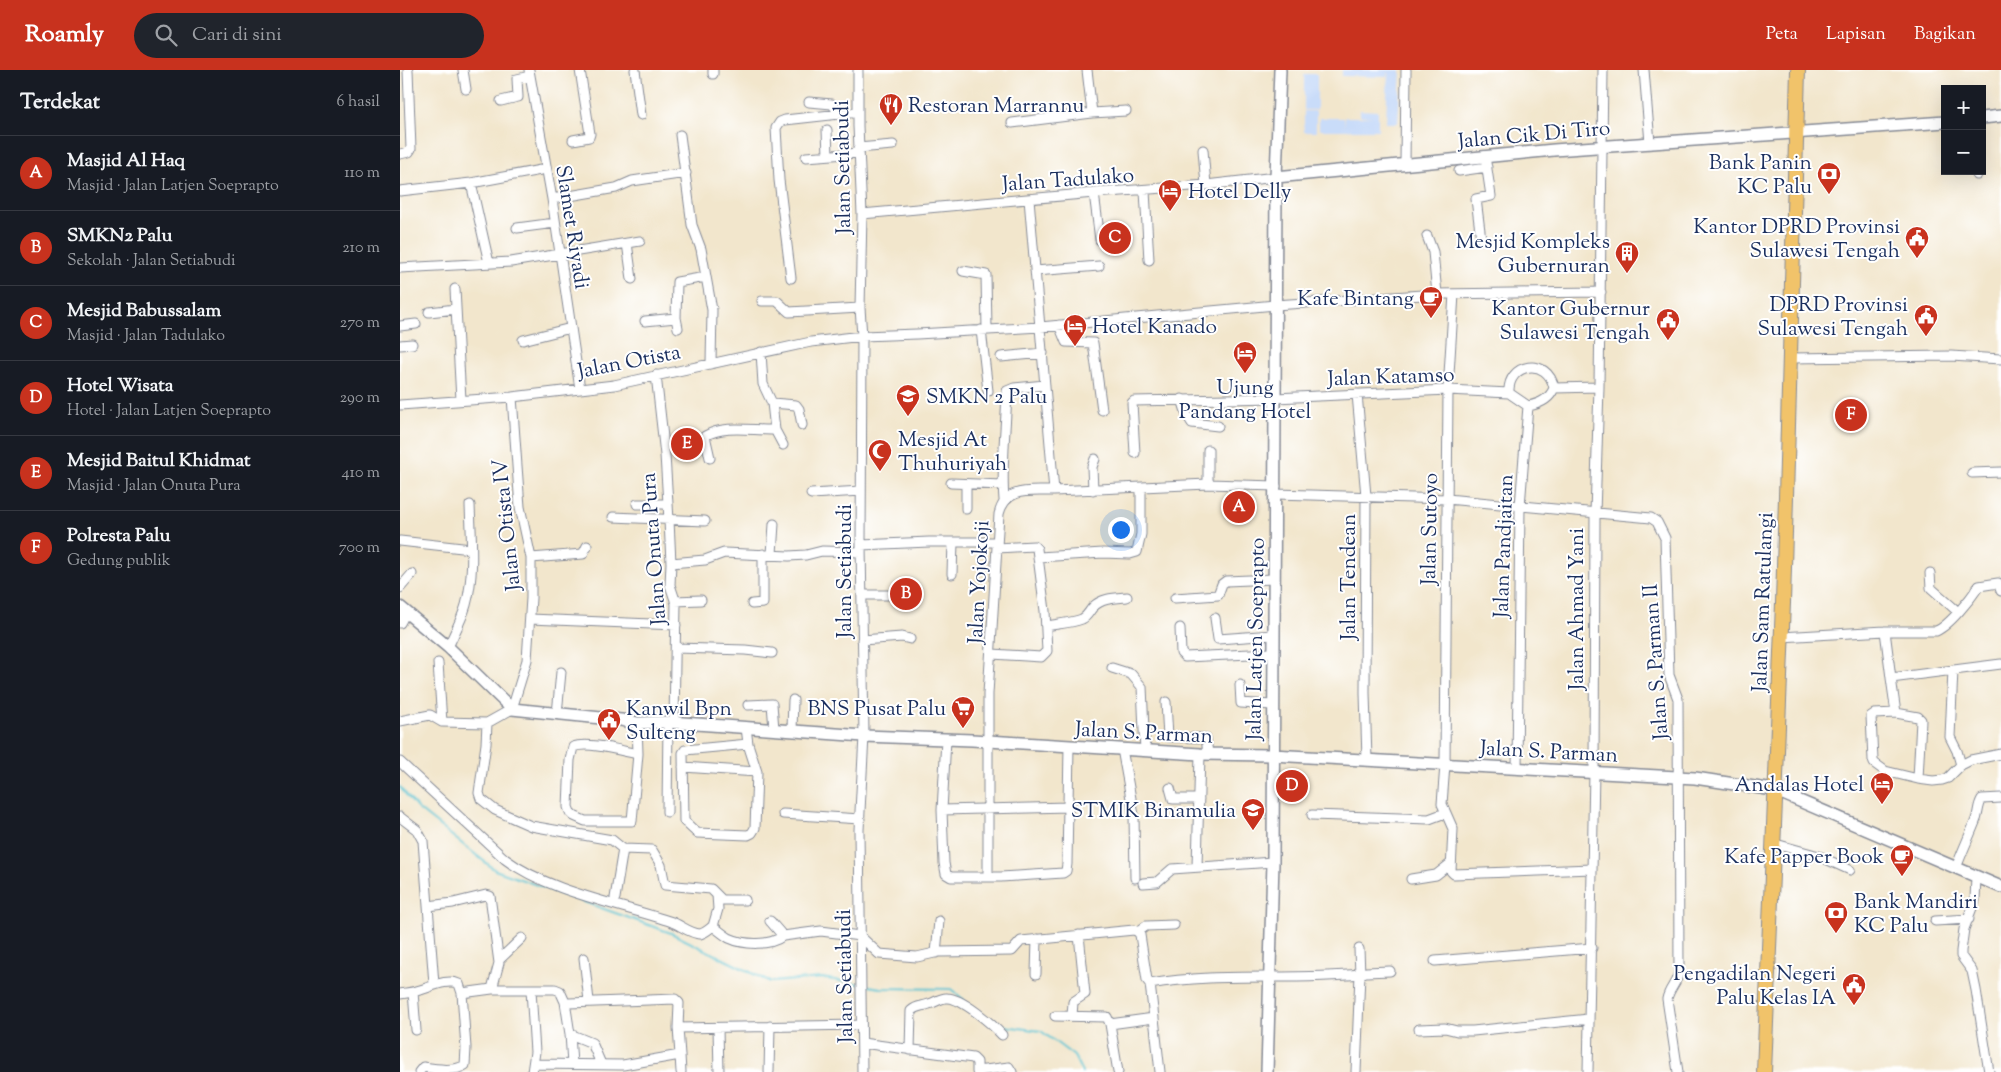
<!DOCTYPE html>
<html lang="id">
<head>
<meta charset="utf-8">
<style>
  :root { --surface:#171b24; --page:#20242c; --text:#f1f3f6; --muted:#9ea1a6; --line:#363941; --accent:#c8321e }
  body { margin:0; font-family:"Sorts Mill Goudy",serif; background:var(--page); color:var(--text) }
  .controls { position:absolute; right:15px; top:15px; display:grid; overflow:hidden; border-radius:0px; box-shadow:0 5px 20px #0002 }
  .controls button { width:45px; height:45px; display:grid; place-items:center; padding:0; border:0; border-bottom:1px solid var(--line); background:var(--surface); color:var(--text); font:25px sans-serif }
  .you { position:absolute; left:720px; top:459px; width:18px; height:18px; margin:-12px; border:4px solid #fff; border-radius:50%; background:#1a73e8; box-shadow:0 0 0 8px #1a73e833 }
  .badge { display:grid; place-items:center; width:32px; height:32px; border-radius:50%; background:var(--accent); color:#fff; font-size:16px; font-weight:700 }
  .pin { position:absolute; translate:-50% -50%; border:2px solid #fff; box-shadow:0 1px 5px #0006 }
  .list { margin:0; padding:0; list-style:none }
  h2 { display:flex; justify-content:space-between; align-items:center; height:65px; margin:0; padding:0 20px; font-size:21px }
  h2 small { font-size:16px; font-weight:400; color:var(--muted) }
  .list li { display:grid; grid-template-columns:32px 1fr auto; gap:15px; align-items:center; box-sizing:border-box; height:75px; padding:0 20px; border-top:1px solid var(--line) }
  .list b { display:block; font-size:19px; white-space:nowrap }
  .list p { margin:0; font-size:16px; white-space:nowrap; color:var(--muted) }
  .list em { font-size:16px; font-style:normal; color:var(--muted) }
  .icon { flex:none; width:28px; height:28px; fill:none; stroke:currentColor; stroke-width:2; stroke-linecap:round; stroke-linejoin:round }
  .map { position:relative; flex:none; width:1601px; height:1002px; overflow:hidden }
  header { display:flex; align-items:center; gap:30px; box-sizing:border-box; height:70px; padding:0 25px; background:var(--accent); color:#fff }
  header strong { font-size:24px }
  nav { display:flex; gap:28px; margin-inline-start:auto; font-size:18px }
  .search { width:350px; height:45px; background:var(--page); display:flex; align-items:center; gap:12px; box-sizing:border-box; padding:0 18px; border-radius:28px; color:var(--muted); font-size:19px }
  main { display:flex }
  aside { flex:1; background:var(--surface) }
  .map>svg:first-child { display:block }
</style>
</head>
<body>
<header>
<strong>Roamly</strong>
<div class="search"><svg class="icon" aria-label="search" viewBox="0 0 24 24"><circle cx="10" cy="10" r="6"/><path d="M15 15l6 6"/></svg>Cari di sini</div>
<nav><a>Peta</a><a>Lapisan</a><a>Bagikan</a></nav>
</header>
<main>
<aside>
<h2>Terdekat<small>6 hasil</small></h2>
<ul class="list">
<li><span class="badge">A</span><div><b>Masjid Al Haq</b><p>Masjid · Jalan Latjen Soeprapto</p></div><em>110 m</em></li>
<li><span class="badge">B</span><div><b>SMKN2 Palu</b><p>Sekolah · Jalan Setiabudi</p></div><em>210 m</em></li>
<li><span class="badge">C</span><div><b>Mesjid Babussalam</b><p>Masjid · Jalan Tadulako</p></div><em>270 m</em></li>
<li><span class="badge">D</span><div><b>Hotel Wisata</b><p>Hotel · Jalan Latjen Soeprapto</p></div><em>290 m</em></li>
<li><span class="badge">E</span><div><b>Mesjid Baitul Khidmat</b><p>Masjid · Jalan Onuta Pura</p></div><em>410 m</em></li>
<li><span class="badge">F</span><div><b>Polresta Palu</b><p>Gedung publik</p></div><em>700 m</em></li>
</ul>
</aside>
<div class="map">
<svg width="1601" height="1002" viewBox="0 0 1601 1002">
  <rect width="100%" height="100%" fill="#fff"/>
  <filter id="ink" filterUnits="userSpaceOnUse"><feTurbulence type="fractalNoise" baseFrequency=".02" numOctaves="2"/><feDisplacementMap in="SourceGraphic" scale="10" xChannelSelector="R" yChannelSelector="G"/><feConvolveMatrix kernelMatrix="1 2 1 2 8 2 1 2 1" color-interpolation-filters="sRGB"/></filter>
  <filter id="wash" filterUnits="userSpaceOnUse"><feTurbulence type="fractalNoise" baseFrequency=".0096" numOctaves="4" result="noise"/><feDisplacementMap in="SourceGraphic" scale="20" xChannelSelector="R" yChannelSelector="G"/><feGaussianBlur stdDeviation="1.12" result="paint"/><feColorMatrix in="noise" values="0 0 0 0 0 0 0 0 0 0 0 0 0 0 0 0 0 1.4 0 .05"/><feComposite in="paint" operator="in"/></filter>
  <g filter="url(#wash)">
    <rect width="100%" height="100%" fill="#f2e6cc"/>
    <!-- built -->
    <path fill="#c9dcf9" d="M942 0H987V7L942 6Z
      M988 0H1001L998 53H986Z
      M904 4H917V40H904Z
      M960 40 978 41V60H919V48H944V56L945 47H973L960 46Z
      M904 41H916V62H904Z"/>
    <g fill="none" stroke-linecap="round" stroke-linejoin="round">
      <!-- stream -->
      <path stroke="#58c3d2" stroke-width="2" d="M0 717 17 738 95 800 271 863 370 912 422 908 458 914
        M463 915 481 918 551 919 564 930
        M597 955 641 961 674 986 682 1002"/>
    </g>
  </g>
  <g filter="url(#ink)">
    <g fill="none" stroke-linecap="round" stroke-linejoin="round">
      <!-- minor casing -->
      <g stroke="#868a95" stroke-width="11">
        <path id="minor" d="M63 0 66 19
          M129 0 152 129 180 319
          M235 0 241 45
          M313 0V4
          M458 0V56L462 144 460 238 462 266 461 475 464 666 459 760 462 1002
          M1244 0 1250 73
          M101 31 118 27 117 9 130 6
          M409 32 432 34 440 44
          M692 43 726 41
          M612 53 692 43 687 0
          M427 60 428 85
          M280 65 292 155 301 179 312 240 311 293
          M173 70 189 67 190 64 180 0
          M458 78 493 75
          M803 80 806 115
          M0 84 9 82 11 79 8 0
          M406 87 459 83
          M1005 94 1006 0
          M1059 101 1087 97
          M1577 101V105
          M71 113 89 193
          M0 121 71 113 146 99
          M745 121 749 190
          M694 123 700 170
          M152 129 216 118 232 111 286 103
          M462 144 694 123 806 115 876 107
          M117 158 155 153
          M1027 166 1033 182 1037 224
          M1081 169 1076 129 1091 126 1085 86
          M227 173 232 209
          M0 198 111 192 240 171
          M563 201 586 205 587 260
          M635 201 699 196
          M391 208 379 110 376 58 380 52 385 50 458 42
          M55 219 61 330
          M1054 224 1048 320 1045 695 1042 734 1053 759 1051 801 1054 804 1192 799
          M362 231H377L389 242 460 238
          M29 242 56 239
          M245 251 276 248
          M659 255 666 272 693 273 702 340
          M0 256 16 254
          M278 258 276 248 277 212 306 207
          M581 260 588 321
          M123 270 171 258
          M0 275 12 274
          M361 282 363 314 372 333 396 335 399 339 402 355
          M601 287 643 283
          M1390 288 1551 286 1601 289
          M256 305 265 385 269 450 271 493 270 515 276 533 274 652
          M1109 323C1107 293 1148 286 1154 318
          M957 324 966 426 965 623 967 690
          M782 329 787 345 792 353 818 356
          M372 333 375 360 383 375
          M0 335 112 327 214 315 411 272 462 266 517 264 640 257 875 235 1037 224 1201 222
          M735 383 732 333 734 331 875 328 1048 320 1109 323 1128 336
          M310 388 305 366C325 354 353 361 375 360
          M1572 403 1601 402
          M551 413 603 415
          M808 414V380
          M566 415V439
          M693 420 692 397 695 389
          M654 421 808 414 876 416
          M411 424 461 421
          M876 424 1047 429 1251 448 1257 452 1265 468 1269 605 1278 629 1279 901C1278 912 1269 918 1267 929L1278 1002
          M604 430C601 394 606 358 607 321L614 318 645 315
          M237 434H268
          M213 447 305 451
          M0 471 71 479
          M461 475 529 472H597
          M372 484 374 454
          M639 487 703 483 730 484 737 482 741 464V418
          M131 488 183 484 187 476
          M271 493 305 490 324 483 389 486 406 485 422 481 461 482
          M1530 503 1531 518 1557 541
          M552 504 553 472
          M0 518 12 504
          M462 525H495
          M775 528 818 525 822 514 826 511 874 509
          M275 531 301 530
          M352 534 363 533V484
          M815 548 818 569 873 565
          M130 549 276 555
          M0 553 6 542
          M646 556C657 554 672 553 682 549 688 546 689 541 693 537 702 528 715 528 727 527
          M780 558 781 583 785 587 872 583
          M1485 561 1491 608 1601 594
          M1381 567 1485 561H1536C1549 556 1571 528 1579 516L1598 513 1601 521
          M462 570 502 567 510 569
          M48 577C54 564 62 549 66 535 75 503 71 467 70 435
          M276 578 345 580 372 583
          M592 584 641 587 647 581 645 541 637 479 634 476 597 478
          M38 593 42 652
          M712 598 731 604 742 617 745 681
          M1553 600 1550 667 1557 681 1561 695
          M1491 608 1496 643 1474 644 1471 646 1473 690 1474 693 1485 701 1518 709 1533 711 1542 710 1548 708 1561 695 1571 690 1601 684
          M840 615 841 633 872 635
          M766 632 768 667 806 668 808 684
          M348 635 372 634 374 659
          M1496 643 1518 647 1521 650 1518 709
          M157 644 161 602
          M0 651 30 645 42 652 87 653 112 639 127 590 131 528V488L120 437 112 327
          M87 653 86 674 79 723 81 729 95 740 131 756 212 770 223 779 252 780 261 795 265 815 311 819 322 830H345
          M237 653 238 684 232 751H185L174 746 170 742 168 737 170 690 173 677C188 671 222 681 238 684
          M346 657 348 674 357 702 355 758 352 763 348 765 297 763 284 751 283 683 285 680 348 674
          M392 660 393 630
          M546 670 542 740 668 737
          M722 679 734 745 735 808
          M0 692 105 789C149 822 220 834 272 852 280 855 291 864 300 864 305 863 309 859 313 856
          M283 697 357 702
          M1117 698 1120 436 1128 336C1139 334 1150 329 1154 318L1199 317
          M770 718 773 729H799
          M542 740 544 793 546 804 551 807H601L663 803 666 801 667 794 669 676
          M267 742 268 652
          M383 744 460 749
          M912 745 1029 749 1045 743
          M0 747 17 760 23 771 34 914
          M1372 773 1419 786 1450 800
          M797 797 800 684
          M1556 798C1562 782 1569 767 1575 752 1579 744 1577 737 1582 729L1601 728
          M588 806V624L599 444C606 416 630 422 654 421L629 129
          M1576 807 1575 830 1564 859 1561 881V886L1572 901 1576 920 1589 1002
          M1011 809 1036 805 1050 794
          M743 813 757 812 772 799 873 792
          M317 825 318 839 313 856C318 860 324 865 329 868 344 875 370 876 383 866
          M215 828 223 779
          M28 836 53 833 86 825 90 826 99 893 92 919
          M1535 851 1569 849
          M372 853 370 851 383 866 421 861 460 866 479 884 517 887 539 882 612 881 621 871 734 860 738 862 740 865 747 910 750 914C819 902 890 911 960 904L956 1002
          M738 862 746 856 774 855
          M959 879 960 904 966 902 990 901
          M536 883 539 851
          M184 888 189 931
          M99 890 122 868
          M1035 891 1192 878
          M636 904 637 869
          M131 920 135 982 132 1002
          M13 922 16 960
          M62 923 92 919H155L160 921 165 932 169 933 275 929 279 933 278 958
          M0 924C7 923 14 922 20 920 31 917 48 908 59 914L62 923 66 978 65 995C55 1002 36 999 23 997L19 1002
          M165 932 170 964 192 973 201 994
          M655 946 707 947 710 954 718 1002
          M672 946 673 932 685 924 679 865
          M754 948 760 1002
          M710 954 754 948 750 914
          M318 958 319 1002
          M1019 959 1045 958 1057 961H1073L1189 949
          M170 964 172 994
          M462 973 573 988 577 992V1002
          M510 980 511 941C517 935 522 937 529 934 535 933 541 927 547 928 562 928 592 954 602 965
          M280 985 281 1002
          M134 994 223 995 280 985 278 958 461 955
          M577 1001 609 997 612 1002
          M369 1002 370 956
          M1188 1002 1194 702 1195 444 1199 317 1203 0"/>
      </g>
      <!-- tertiary casing -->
      <g stroke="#868a95" stroke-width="14">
        <path id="tertiary" d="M1582 48 1601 46
          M876 107 1154 80 1545 52
          M0 537 48 577 112 639 221 650 237 653 268 652 464 666 572 670 800 684 872 685 1295 708 1374 720 1601 817
          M867 1002 873 792 876 107 880 0"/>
      </g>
      <!-- trunk casing -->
      <g stroke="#868a95" stroke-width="16">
        <path id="trunk" d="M1364 1002 1383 533 1398 0"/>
      </g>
      <!-- minor -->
      <use href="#minor" stroke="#fff" stroke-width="9"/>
      <!-- tertiary -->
      <use href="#tertiary" stroke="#fff" stroke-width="11"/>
      <!-- trunk -->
      <use href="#trunk" stroke="#f1c36a" stroke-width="14"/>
    </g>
  </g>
  <!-- icons -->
  <defs>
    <g id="restaurant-pin" transform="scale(1.25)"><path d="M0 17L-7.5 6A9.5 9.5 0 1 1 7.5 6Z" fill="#c8321e" stroke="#fff"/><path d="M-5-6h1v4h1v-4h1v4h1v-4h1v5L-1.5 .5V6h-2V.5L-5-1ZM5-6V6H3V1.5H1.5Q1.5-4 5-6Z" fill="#fff"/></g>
    <g id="bank-pin" transform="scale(1.25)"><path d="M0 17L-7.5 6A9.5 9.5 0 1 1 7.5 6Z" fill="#c8321e" stroke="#fff"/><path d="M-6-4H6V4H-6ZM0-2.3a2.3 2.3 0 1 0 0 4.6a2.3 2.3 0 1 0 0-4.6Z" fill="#fff"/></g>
    <g id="hotel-pin" transform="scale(1.25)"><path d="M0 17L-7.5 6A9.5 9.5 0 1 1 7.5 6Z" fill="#c8321e" stroke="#fff"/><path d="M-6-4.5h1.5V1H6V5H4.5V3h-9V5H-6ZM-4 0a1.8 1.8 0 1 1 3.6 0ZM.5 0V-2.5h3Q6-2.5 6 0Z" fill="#fff"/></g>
    <g id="civic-pin" transform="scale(1.25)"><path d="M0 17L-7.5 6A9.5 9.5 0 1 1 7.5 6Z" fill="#c8321e" stroke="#fff"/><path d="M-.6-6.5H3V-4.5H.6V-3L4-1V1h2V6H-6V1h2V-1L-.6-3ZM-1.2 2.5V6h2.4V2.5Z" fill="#fff"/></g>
    <g id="building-pin" transform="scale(1.25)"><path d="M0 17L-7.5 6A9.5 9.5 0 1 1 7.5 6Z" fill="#c8321e" stroke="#fff"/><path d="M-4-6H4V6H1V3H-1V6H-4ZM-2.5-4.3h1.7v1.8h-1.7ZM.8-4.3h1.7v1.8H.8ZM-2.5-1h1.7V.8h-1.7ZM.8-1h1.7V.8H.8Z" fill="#fff"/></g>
    <g id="cafe-pin" transform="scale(1.25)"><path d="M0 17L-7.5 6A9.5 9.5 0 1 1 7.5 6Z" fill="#c8321e" stroke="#fff"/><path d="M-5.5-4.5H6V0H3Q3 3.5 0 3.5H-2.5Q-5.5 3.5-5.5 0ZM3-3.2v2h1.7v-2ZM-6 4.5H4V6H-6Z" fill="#fff"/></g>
    <g id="school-pin" transform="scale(1.25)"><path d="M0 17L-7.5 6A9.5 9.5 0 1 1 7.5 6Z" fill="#c8321e" stroke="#fff"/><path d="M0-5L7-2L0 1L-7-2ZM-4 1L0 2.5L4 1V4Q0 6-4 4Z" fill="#fff"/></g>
    <g id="mosque-pin" transform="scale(1.25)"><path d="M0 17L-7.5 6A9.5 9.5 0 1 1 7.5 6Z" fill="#c8321e" stroke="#fff"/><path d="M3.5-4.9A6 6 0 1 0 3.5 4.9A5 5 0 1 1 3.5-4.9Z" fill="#fff"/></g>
    <g id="supermarket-pin" transform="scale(1.25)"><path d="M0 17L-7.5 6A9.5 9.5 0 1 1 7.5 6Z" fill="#c8321e" stroke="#fff"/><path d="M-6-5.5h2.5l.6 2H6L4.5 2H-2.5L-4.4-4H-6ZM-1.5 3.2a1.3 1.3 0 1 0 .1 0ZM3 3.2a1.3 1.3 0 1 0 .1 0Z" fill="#fff"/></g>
    <g id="university-pin" transform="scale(1.25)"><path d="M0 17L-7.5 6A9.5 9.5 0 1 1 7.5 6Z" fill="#c8321e" stroke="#fff"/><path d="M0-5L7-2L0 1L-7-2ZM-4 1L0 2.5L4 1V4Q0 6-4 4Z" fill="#fff"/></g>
  </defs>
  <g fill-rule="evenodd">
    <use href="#restaurant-pin" x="491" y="35"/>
    <use href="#bank-pin" x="1429" y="104"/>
    <use href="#hotel-pin" x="770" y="121"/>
    <use href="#civic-pin" x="1517" y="168"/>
    <use href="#building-pin" x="1227" y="183"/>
    <use href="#cafe-pin" x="1031" y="228"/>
    <use href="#civic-pin" x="1526" y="246"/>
    <use href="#civic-pin" x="1268" y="250"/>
    <use href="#hotel-pin" x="675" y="256"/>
    <use href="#hotel-pin" x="845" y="283"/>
    <use href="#school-pin" x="508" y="326"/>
    <use href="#mosque-pin" x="480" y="381"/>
    <use href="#supermarket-pin" x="563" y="638"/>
    <use href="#civic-pin" x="209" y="650"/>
    <use href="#hotel-pin" x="1482" y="714"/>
    <use href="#university-pin" x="853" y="740"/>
    <use href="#cafe-pin" x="1502" y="786"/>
    <use href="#bank-pin" x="1436" y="843"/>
    <use href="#civic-pin" x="1454" y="915"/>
  </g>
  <g text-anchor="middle" stroke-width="4" stroke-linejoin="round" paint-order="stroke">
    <!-- poi labels -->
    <g font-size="21" fill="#1b2f5e" stroke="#fff" text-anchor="end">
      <text x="508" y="42" text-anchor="start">Restoran Marrannu</text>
      <text x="1412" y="99">Bank Panin<tspan x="1412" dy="24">KC Palu</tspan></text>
      <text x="788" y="128" text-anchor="start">Hotel Delly</text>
      <text x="1500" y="163">Kantor DPRD Provinsi<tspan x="1500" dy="24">Sulawesi Tengah</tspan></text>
      <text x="1210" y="178">Mesjid Kompleks<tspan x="1210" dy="24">Gubernuran</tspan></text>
      <text x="1014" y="235">Kafe Bintang</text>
      <text x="1508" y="241">DPRD Provinsi<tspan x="1508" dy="24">Sulawesi Tengah</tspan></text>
      <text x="1250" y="245">Kantor Gubernur<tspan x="1250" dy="24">Sulawesi Tengah</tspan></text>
      <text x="692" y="263" text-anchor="start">Hotel Kanado</text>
      <text x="845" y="324" text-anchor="middle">Ujung<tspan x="845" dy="24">Pandang Hotel</tspan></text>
      <text x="526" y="333" text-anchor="start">SMKN 2 Palu</text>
      <text x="498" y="376" text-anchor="start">Mesjid At<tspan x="498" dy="24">Thuhuriyah</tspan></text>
      <text x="226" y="645" text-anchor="start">Kanwil Bpn<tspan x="226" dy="24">Sulteng</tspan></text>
      <text x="546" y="645">BNS Pusat Palu</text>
      <text x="1464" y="721">Andalas Hotel</text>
      <text x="836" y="747">STMIK Binamulia</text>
      <text x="1484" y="793">Kafe Papper Book</text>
      <text x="1454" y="838" text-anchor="start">Bank Mandiri<tspan x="1454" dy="24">KC Palu</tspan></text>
      <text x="1436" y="910">Pengadilan Negeri<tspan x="1436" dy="24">Palu Kelas IA</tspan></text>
    </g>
    <!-- street labels -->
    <g font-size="21" fill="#1b2f5e" stroke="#fff">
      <text transform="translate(1134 64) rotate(-5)" y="7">Jalan Cik Di Tiro</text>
      <text transform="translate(442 97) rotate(-91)" y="7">Jalan Setiabudi</text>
      <text transform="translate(668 109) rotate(-4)" y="7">Jalan Tadulako</text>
      <text transform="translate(173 157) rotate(81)" y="7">Slamet Riyadi</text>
      <text transform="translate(229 291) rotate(-11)" y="7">Jalan Otista</text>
      <text transform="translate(991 306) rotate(-2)" y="7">Jalan Katamso</text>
      <text transform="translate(106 455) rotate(-96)" y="7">Jalan Otista IV</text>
      <text transform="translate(1029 459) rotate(-89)" y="7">Jalan Sutoyo</text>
      <text transform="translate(1103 476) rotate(-88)" y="7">Jalan Pandjaitan</text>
      <text transform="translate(253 479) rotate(-94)" y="7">Jalan Onuta Pura</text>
      <text transform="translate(444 501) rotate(-90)" y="7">Jalan Setiabudi</text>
      <text transform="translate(948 507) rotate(-90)" y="7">Jalan Tendean</text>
      <text transform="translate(578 512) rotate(-87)" y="7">Jalan Yojokoji</text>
      <text transform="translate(1362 532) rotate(-88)" y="7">Jalan Sam Ratulangi</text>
      <text transform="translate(1176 539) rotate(-90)" y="7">Jalan Ahmad Yani</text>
      <text transform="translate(855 569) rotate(-89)" y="7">Jalan Latjen Soeprapto</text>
      <text transform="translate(1255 592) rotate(-94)" y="7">Jalan S. Parman II</text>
      <text transform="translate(744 662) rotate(3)" y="7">Jalan S. Parman</text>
      <text transform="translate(1149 681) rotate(3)" y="7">Jalan S. Parman</text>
      <text transform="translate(444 906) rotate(-91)" y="7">Jalan Setiabudi</text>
    </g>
  </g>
</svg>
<div class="controls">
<button>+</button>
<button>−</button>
</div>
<div class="you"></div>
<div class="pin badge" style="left:839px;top:437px">A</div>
<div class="pin badge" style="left:506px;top:524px">B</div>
<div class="pin badge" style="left:715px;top:168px">C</div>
<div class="pin badge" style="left:892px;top:716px">D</div>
<div class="pin badge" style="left:287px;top:374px">E</div>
<div class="pin badge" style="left:1451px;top:345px">F</div>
</div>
</main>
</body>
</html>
